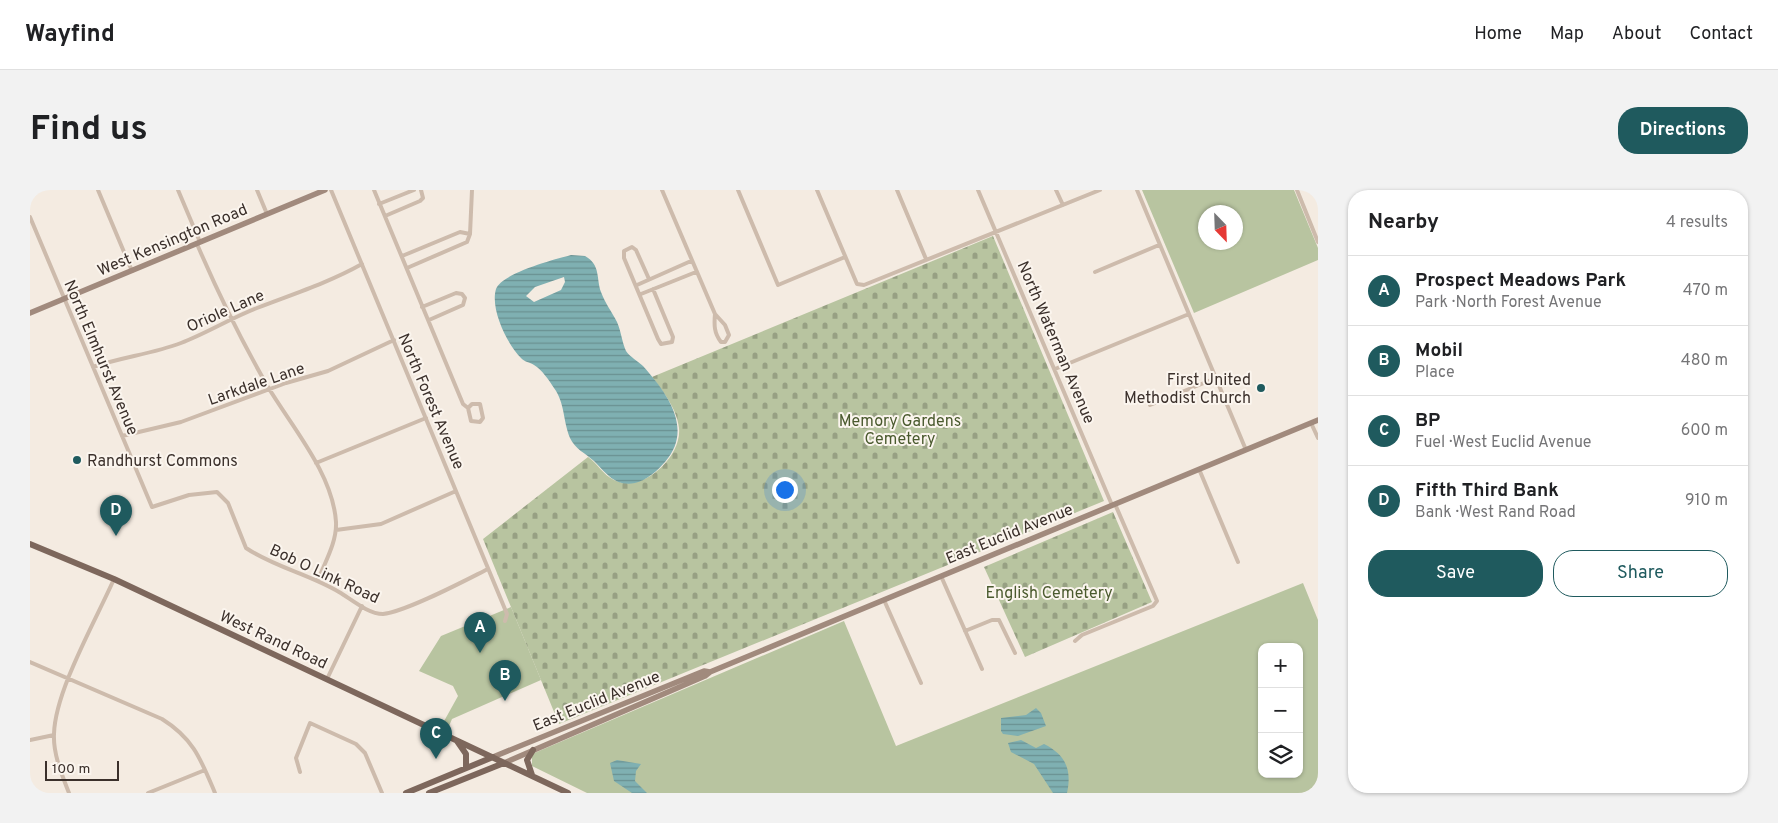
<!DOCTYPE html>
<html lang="en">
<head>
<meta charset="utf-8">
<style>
  :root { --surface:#fff; --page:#f2f2f2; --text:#202124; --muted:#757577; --line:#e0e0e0; --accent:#1f5a5e }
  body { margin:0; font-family:Overpass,sans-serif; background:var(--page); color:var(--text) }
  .controls { position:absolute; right:15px; bottom:15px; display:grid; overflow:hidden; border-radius:10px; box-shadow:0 1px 4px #0004 }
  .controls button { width:45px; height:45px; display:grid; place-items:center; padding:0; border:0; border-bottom:1px solid var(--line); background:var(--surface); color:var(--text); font:25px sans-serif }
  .compass { position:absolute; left:1168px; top:15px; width:45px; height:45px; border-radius:50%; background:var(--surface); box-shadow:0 1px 4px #0004; rotate:157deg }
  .scale { position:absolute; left:15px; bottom:12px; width:74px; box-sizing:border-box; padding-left:5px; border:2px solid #3b302b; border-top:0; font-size:14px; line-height:18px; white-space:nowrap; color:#3b302b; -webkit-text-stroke:4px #fbf5ee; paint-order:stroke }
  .you { position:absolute; left:754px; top:299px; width:18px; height:18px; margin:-12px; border:4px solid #fff; border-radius:50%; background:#1a73e8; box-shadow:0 0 0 8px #1a73e833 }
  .badge { display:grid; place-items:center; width:32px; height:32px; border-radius:50%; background:var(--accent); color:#fff; font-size:16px; font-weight:700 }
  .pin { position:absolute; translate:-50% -41px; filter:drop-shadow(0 1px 2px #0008) }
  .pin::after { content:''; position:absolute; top:26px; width:18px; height:15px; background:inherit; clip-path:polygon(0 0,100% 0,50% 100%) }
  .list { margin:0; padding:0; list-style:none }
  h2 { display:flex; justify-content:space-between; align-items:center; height:65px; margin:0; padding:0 20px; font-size:21px }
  h2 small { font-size:16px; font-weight:400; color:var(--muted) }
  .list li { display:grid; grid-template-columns:32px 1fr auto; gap:15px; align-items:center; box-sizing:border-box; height:70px; padding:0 20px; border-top:1px solid var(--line) }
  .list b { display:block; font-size:19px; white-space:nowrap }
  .list p { margin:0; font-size:16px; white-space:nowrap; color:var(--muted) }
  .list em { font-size:16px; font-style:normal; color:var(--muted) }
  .actions { display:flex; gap:10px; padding:15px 20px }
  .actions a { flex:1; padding:11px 0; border:1px solid var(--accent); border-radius:20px; text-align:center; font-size:18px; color:var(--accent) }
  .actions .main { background:var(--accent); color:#fff }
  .icon { flex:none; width:28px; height:28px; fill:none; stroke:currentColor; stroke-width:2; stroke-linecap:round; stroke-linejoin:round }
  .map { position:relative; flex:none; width:1288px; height:603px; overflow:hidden; border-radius:20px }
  header { display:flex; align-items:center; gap:30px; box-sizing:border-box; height:70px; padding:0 25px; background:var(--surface); border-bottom:1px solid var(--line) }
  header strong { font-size:24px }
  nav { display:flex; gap:28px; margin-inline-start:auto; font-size:18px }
  .intro { display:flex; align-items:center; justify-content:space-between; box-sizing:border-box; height:120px; padding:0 30px }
  h1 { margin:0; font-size:35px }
  .button { padding:12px 22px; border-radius:20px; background:var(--accent); color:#fff; font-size:18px; font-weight:700 }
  main { display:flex; gap:30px; padding:0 30px }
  aside { flex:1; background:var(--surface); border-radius:20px; box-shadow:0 1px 4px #0004 }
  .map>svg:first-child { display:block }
</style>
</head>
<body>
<header>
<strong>Wayfind</strong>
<nav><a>Home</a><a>Map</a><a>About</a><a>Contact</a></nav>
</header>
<div class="intro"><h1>Find us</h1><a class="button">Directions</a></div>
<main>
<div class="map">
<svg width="1288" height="603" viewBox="0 0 1288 603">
  <defs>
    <pattern id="cemetery-stones" width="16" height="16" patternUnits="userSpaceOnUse" patternTransform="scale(1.25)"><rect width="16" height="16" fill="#b8c4a0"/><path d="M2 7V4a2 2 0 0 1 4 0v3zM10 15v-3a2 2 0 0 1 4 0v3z" fill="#97a083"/></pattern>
    <pattern id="water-rules" width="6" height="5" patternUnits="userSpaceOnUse" patternTransform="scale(1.25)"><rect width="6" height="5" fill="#7fb0b2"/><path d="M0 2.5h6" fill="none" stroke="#699091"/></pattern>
  </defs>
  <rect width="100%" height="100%" fill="#f4ebe1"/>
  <!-- green -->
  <path fill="#b8c4a0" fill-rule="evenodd" d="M1112 0H1264L1288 58V70L1164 123ZM1176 22H1206V52H1176Z
    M1273 393 1288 430V603H557L502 576V564L814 431 866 556ZM1232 457H1269V584H1232Z
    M481 417 511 490 422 529 419 536 413 533 428 506 423 496 389 481 411 446Z"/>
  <!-- cemetery -->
  <path fill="url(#cemetery-stones)" d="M963 46 1074 311 529 534 453 349 558 267C568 274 573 285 584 290 612 304 652 267 649 238 647 219 633 201 622 187Z
    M1083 322 1122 412 995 467 954 377Z"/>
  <!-- water -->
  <path fill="url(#water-rules)" fill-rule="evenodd" d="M541 65 555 66C571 75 566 88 571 102 575 113 582 122 587 132 591 141 592 152 596 161 600 167 608 171 613 176 637 203 664 239 635 272 628 280 616 291 605 293 585 297 576 283 564 271 555 263 545 259 540 248 533 231 535 213 524 198 519 190 512 180 504 175 500 172 494 172 491 168 477 154 460 119 466 99 472 83 526 69 541 65ZM534 87 535 92 531 100 504 112 496 106 505 97Z
    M1006 518 1011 523 1016 536 988 546 973 544 971 541V528L996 525Z
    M991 550 1006 558 1014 554C1036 565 1042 580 1037 603H1023L1004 574 981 562 978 553Z
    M587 570 611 574 606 581 605 591 617 603H602L584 591 580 573Z"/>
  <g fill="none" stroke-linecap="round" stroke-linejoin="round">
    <!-- street -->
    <path stroke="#cdbbac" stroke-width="4" d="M68 0 102 81
      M148 0 170 52
      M227 0 237 24
      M301 0 477 424 475 431
      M344 0 433 214 438 218 442 214H450L453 228 450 232 441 231 438 218
      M632 0 685 124 695 135 699 145 695 152H691C684 143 684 135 685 124
      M708 0 748 95 815 67
      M787 0 827 94 834 95 1070 0
      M867 0 896 69
      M948 0 1082 315
      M1026 0 1033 15
      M1107 0 1216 260
      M1267 0 1288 52
      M349 14 384 0
      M355 26 390 11 393 8 391 0
      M0 27 122 317 159 305 187 302 198 313 216 358C244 377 279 384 309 402 321 409 338 424 353 424 376 422 436 390 458 379
      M167 54C188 103 211 150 238 197 262 237 303 284 306 332 307 352 295 372 288 390
      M372 66 430 42 440 44
      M377 78 437 52 440 44 442 0
      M1065 82 1129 55
      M619 89 606 60 602 57 594 61V68L628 149 631 154 642 152 643 147 623 99
      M607 95 661 71
      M611 104 666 82
      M392 117 426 103 432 104 435 108 433 115 399 130
      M63 177C92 167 122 164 151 153 177 143 201 128 227 118 263 104 298 93 332 74
      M1025 179 1159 124
      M1120 215 1186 188
      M1281 233 1288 248
      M92 246 151 232 256 193 298 181 364 150
      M286 273 396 228
      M1169 279 1208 372
      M306 340 351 334 426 301
      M911 386 952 479
      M854 410 891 493
      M935 441 962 430H969L985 463
      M1045 451 1052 445 1123 416 1127 411 1085 314
      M0 472 132 529C164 549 171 570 185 603
      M297 489 332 416
      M0 550 24 545
      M270 582 266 568 280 533 326 554 335 563 352 603
      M39 603C32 585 23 564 24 544 25 501 66 430 84 389
      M118 603 175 580"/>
    <!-- secondary -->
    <path stroke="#a18a7d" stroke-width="5.5" d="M0 123 295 0
      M463 567 674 481 680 482
      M474 573 675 486 680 482 1288 230"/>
    <!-- primary -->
    <path stroke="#7d675c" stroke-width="6" d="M0 354 84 389 538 603
      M427 551 436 564V578
      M502 585 497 570 503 560
      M376 603 463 567
      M399 603 474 573"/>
  </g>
  <!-- markers -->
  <g fill="#1f5a5e" stroke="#fbf5ee" stroke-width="2">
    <circle cx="1231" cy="198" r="5"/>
    <circle cx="47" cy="270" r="5"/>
  </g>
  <g text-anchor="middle" stroke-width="4" stroke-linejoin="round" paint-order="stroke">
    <!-- street labels -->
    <g font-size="16" fill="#3b302b" stroke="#fbf5ee">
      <text transform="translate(142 49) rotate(-23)" y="6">West Kensington Road</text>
      <text transform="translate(195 120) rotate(-24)" y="6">Oriole Lane</text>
      <text transform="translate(1027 152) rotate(67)" y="6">North Waterman Avenue</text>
      <text transform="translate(72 167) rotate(67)" y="6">North Elmhurst Avenue</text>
      <text transform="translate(226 193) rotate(-19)" y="6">Larkdale Lane</text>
      <text transform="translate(402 211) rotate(67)" y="6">North Forest Avenue</text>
      <text transform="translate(979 343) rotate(-22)" y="6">East Euclid Avenue</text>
      <text transform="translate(295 383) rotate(25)" y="6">Bob O Link Road</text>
      <text transform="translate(244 449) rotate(25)" y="6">West Rand Road</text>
      <text transform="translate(566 510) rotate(-22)" y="6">East Euclid Avenue</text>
    </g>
    <!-- poi labels -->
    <g font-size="16" fill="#3b302b" stroke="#fbf5ee" text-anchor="end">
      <text x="1221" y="195">First United<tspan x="1221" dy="18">Methodist Church</tspan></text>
      <text x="57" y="276" text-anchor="start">Randhurst Commons</text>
    </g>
    <!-- park labels -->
    <g font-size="16" fill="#4a5a2e" stroke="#fbf5ee">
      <text x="870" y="236">Memory Gardens<tspan x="870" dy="18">Cemetery</tspan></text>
      <text x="1019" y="408">English Cemetery</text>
    </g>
  </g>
</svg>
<div class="controls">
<button>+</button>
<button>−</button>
<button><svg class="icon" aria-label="layers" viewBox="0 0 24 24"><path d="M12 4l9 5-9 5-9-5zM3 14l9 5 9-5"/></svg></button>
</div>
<svg class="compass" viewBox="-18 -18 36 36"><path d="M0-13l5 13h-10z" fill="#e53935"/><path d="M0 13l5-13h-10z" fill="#757577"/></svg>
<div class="scale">100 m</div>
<div class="you"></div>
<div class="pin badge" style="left:450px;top:463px">A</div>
<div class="pin badge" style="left:475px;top:511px">B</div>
<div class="pin badge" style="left:406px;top:569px">C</div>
<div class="pin badge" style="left:86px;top:346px">D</div>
</div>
<aside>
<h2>Nearby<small>4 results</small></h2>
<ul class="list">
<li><span class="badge">A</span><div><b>Prospect Meadows Park</b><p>Park · North Forest Avenue</p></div><em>470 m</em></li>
<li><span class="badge">B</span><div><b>Mobil</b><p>Place</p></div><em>480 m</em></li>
<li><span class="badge">C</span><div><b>BP</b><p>Fuel · West Euclid Avenue</p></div><em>600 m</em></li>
<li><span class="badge">D</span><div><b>Fifth Third Bank</b><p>Bank · West Rand Road</p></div><em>910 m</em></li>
</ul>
<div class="actions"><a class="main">Save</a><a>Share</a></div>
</aside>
</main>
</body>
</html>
